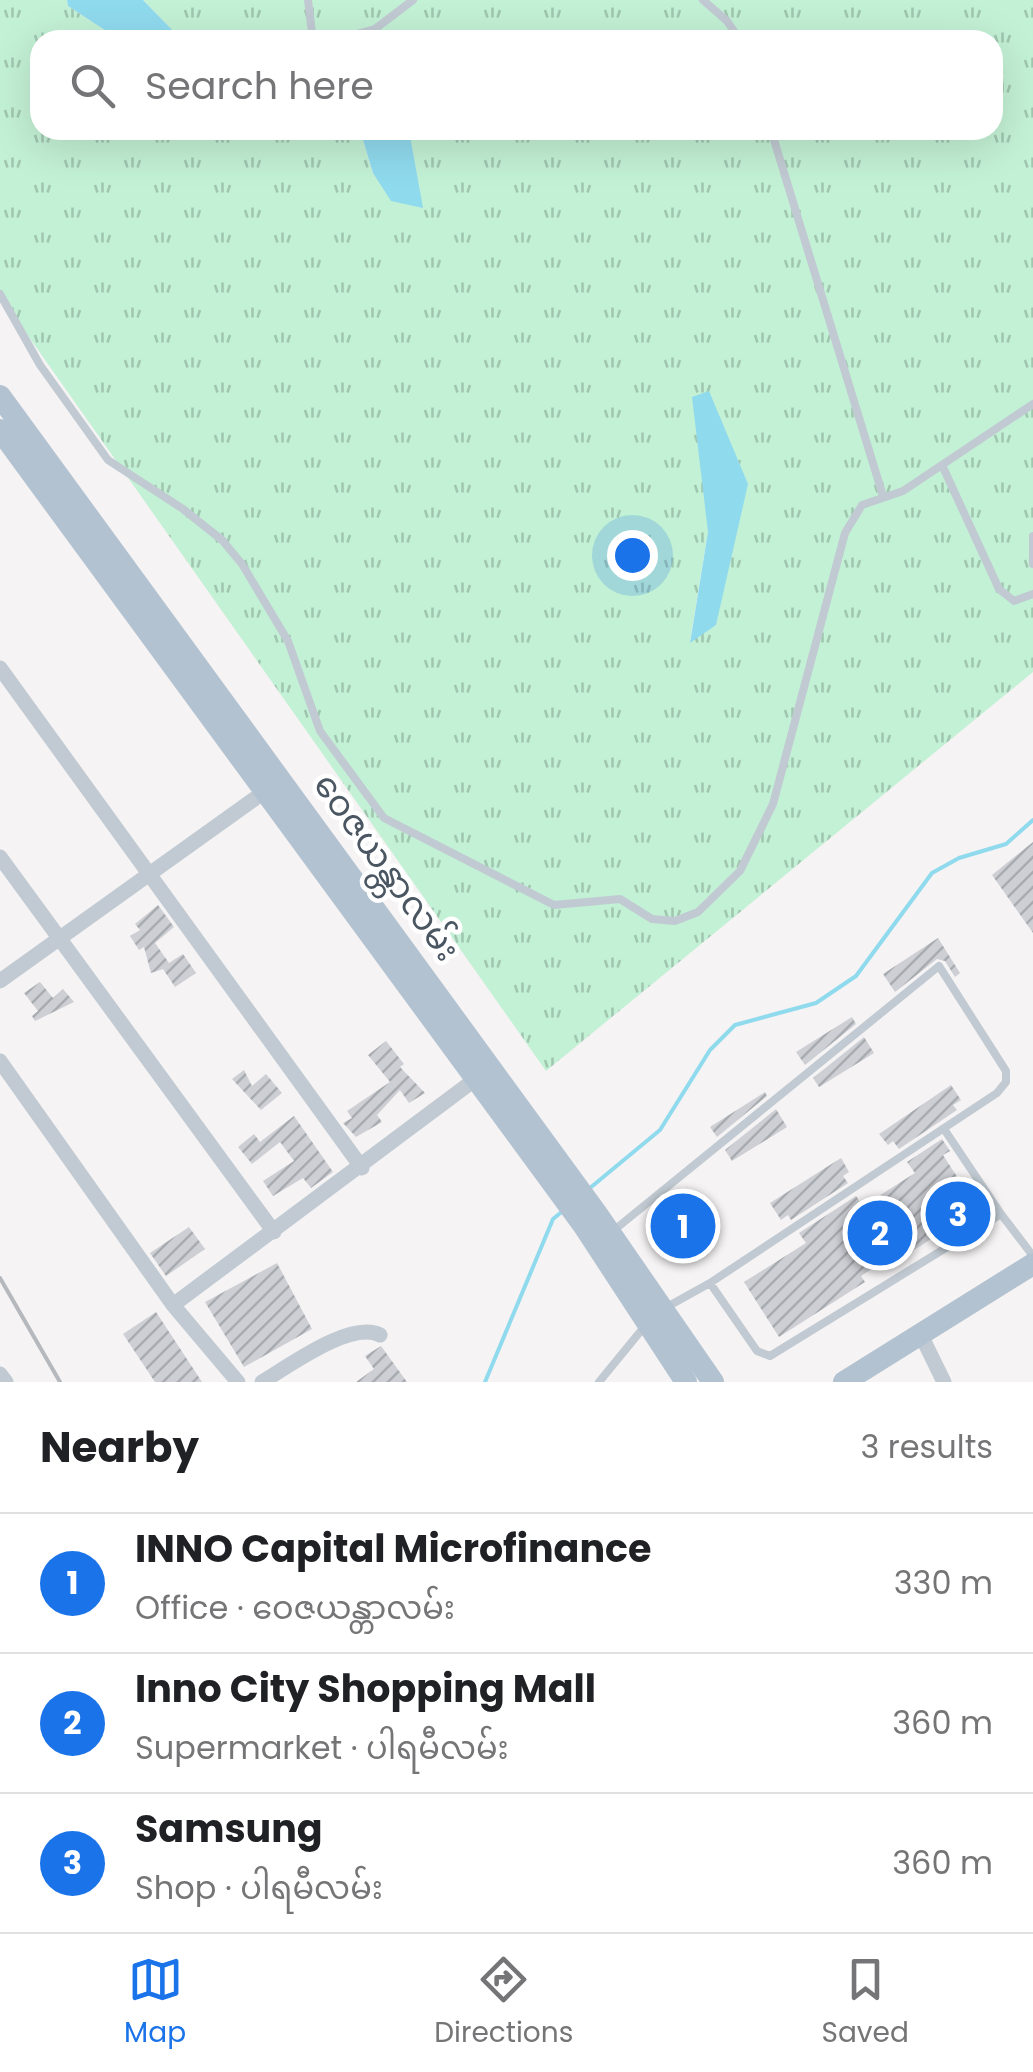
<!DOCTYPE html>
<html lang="en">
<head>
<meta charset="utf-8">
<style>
  :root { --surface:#fff; --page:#f6f6f6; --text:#202124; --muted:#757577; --line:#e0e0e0; --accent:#1a73e8 }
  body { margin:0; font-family:Poppins,"Noto Sans Myanmar",sans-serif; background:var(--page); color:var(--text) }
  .you { position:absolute; left:632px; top:555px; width:35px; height:35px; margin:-25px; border:8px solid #fff; border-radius:50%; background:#1a73e8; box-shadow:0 0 0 15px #1a73e833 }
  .badge { display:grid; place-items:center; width:65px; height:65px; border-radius:50%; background:var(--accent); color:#fff; font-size:32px; font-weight:700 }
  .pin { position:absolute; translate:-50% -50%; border:5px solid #fff; box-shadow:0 2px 10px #0006 }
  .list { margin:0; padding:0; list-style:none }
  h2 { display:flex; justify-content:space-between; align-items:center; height:130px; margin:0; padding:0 40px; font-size:42px }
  h2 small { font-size:32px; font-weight:400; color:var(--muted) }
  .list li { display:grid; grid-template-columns:65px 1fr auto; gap:30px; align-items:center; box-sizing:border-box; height:140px; padding:0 40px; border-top:2px solid var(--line) }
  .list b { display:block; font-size:38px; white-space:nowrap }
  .list p { margin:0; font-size:32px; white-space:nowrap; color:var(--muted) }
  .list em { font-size:32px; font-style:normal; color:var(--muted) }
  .icon { flex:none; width:55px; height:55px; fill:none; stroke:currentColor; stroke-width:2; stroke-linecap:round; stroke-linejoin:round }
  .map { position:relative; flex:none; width:1033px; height:1382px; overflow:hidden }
  .search { position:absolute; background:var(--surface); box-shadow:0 10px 40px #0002; left:30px; right:30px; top:30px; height:110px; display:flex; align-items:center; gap:25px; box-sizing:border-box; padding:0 35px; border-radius:30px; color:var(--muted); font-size:38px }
  .sheet { height:550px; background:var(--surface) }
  nav { display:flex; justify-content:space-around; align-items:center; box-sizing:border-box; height:140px; border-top:2px solid var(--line); background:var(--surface); font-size:28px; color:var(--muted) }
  nav a { display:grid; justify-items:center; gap:5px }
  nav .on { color:var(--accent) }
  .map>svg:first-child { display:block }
</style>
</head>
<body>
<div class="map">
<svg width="1033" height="1382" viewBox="0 0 1033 1382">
  <defs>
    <pattern id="grass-tufts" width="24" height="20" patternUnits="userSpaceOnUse" patternTransform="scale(2.5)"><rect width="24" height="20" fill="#c3f1d5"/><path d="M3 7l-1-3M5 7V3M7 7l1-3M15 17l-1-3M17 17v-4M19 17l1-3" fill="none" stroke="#a0c6b0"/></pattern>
    <pattern id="building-hatch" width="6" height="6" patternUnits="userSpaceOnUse" patternTransform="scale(2.5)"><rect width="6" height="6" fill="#cdcfd5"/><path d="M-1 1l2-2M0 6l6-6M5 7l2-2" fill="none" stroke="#a8abb0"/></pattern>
  </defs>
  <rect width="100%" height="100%" fill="#f5f3f3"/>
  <!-- grass -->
  <path fill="url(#grass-tufts)" fill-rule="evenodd" d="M0 0H67L68 6 120 40H40V130H360L373 173 422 207 409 130H993V85L1004 76 993 62V40L961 35 956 40 928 36 923 40H182L143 0H1033V672L546 1071 0 296ZM708 532 716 625 690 641Z"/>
  <!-- water -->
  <path fill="#90daee" d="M67 0H143L182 40H120L68 6Z
    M360 130H409L423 208 391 201 373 173Z
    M709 391 748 484 716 625 690 643 708 532 692 397Z"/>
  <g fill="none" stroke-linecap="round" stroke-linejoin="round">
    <!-- stream -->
    <path stroke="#90daee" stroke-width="4" d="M590 1188 660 1130 710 1050 735 1025 816 1003 856 976 932 873 959 858 1006 844 1033 820
      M485 1382 553 1219 564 1210"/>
  </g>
  <!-- building -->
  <path fill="url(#building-hatch)" d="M1033 842V933L992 875Z
    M158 905 174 927 155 943 169 963 183 954 196 973 175 987 163 969 151 973 144 947 139 950 130 936 140 930 135 924Z
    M938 938 960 973 955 977 945 961 937 959 895 992 883 974Z
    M40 982 53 998 63 989 74 1002 35 1021 32 1016 38 1011 24 993Z
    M852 1017 856 1024 805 1065 796 1052Z
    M864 1037 874 1053 819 1087 813 1078Z
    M386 1041 404 1064 400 1067 425 1093 409 1103 400 1090 377 1115 382 1122 356 1137 343 1123 352 1118 347 1111 390 1082 368 1055Z
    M244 1070 252 1086 266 1074 282 1093 261 1110 232 1079Z
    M951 1085 961 1100 953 1105 957 1110 899 1149 893 1141 888 1145 879 1134Z
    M765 1092 767 1096 717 1137 710 1127Z
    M776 1109 787 1127 732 1161 725 1150Z
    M294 1116 333 1172 311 1188 303 1178 273 1196 263 1181 294 1161 280 1142 252 1164 238 1147 254 1134 260 1142Z
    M942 1139 950 1151 943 1155 978 1209 892 1264 888 1258 861 1276 865 1282 779 1337 744 1282 806 1243 799 1233 856 1196 863 1206 915 1173 907 1162Z
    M841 1158 849 1172 843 1176 848 1183 791 1220 788 1215 781 1220 770 1203Z
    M681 1193 712 1245 685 1261 654 1210Z
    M189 1227 205 1249 166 1276 150 1253Z
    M277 1263 312 1329 244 1367 205 1302Z
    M156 1312 202 1382H155L123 1334Z
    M381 1346 407 1382H356L374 1369 365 1356Z"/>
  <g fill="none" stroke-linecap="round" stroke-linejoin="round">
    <!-- service -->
    <path stroke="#c1cad2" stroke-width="8" d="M308 0 312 33 318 40
      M703 0 727 21 740 40
      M333 40 375 29 413 0
      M771 130 883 496
      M0 294 40 365 108 460 183 509 222 540 242 564 288 641 320 731 384 818 554 905 620 899 652 919 675 921 698 912 740 871 773 804 845 533 862 505 903 491 1033 404
      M942 465 999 589 1014 601 1033 594
      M1033 536V564
      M944 1129 1001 1214
      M613 1231 939 966 1006 1071V1082L997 1093 710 1283 665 1308
      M710 1283 757 1351 770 1356 1001 1214 1033 1256
      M599 1382 644 1327"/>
    <!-- minor -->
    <path stroke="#c1cad2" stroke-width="15" d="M0 668 362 1168
      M0 857 274 1232
      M0 981 264 792
      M0 1061 173 1305 238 1382
      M173 1305 477 1078
      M920 1333 944 1382
      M0 1374 6 1382
      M262 1382C289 1366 351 1320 380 1335"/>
    <!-- primary -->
    <path stroke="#b3c2d1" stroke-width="22" d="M0 396 597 1214 713 1382
      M0 430 584 1226 686 1382
      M844 1382 1033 1264"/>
    <!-- rail -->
    <path stroke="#b5b8bd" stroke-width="4" d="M0 1278 60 1382"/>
  </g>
  <g text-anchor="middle" stroke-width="9" stroke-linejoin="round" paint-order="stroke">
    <!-- street labels -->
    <g font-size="35" fill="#4a5661" stroke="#fff">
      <text transform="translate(387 867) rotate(54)" y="12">ဝေဇယန္တာလမ်း</text>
    </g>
  </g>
</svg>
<div class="you"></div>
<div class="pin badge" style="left:683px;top:1226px">1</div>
<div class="pin badge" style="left:880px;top:1233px">2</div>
<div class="pin badge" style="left:958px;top:1214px">3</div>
<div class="search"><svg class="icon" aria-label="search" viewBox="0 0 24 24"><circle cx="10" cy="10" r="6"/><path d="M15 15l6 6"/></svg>Search here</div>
</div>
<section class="sheet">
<h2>Nearby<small>3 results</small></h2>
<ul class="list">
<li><span class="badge">1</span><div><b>INNO Capital Microfinance</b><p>Office · ဝေဇယန္တာလမ်း</p></div><em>330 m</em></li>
<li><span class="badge">2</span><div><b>Inno City Shopping Mall</b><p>Supermarket · ပါရမီလမ်း</p></div><em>360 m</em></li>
<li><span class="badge">3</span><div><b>Samsung</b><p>Shop · ပါရမီလမ်း</p></div><em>360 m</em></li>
</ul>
</section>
<nav>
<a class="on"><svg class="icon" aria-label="map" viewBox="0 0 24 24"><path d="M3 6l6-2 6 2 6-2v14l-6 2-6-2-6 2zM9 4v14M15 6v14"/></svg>Map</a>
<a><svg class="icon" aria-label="directions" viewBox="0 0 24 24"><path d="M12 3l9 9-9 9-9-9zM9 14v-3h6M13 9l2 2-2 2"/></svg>Directions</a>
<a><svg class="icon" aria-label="saved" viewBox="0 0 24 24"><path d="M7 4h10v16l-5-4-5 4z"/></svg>Saved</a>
</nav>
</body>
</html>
